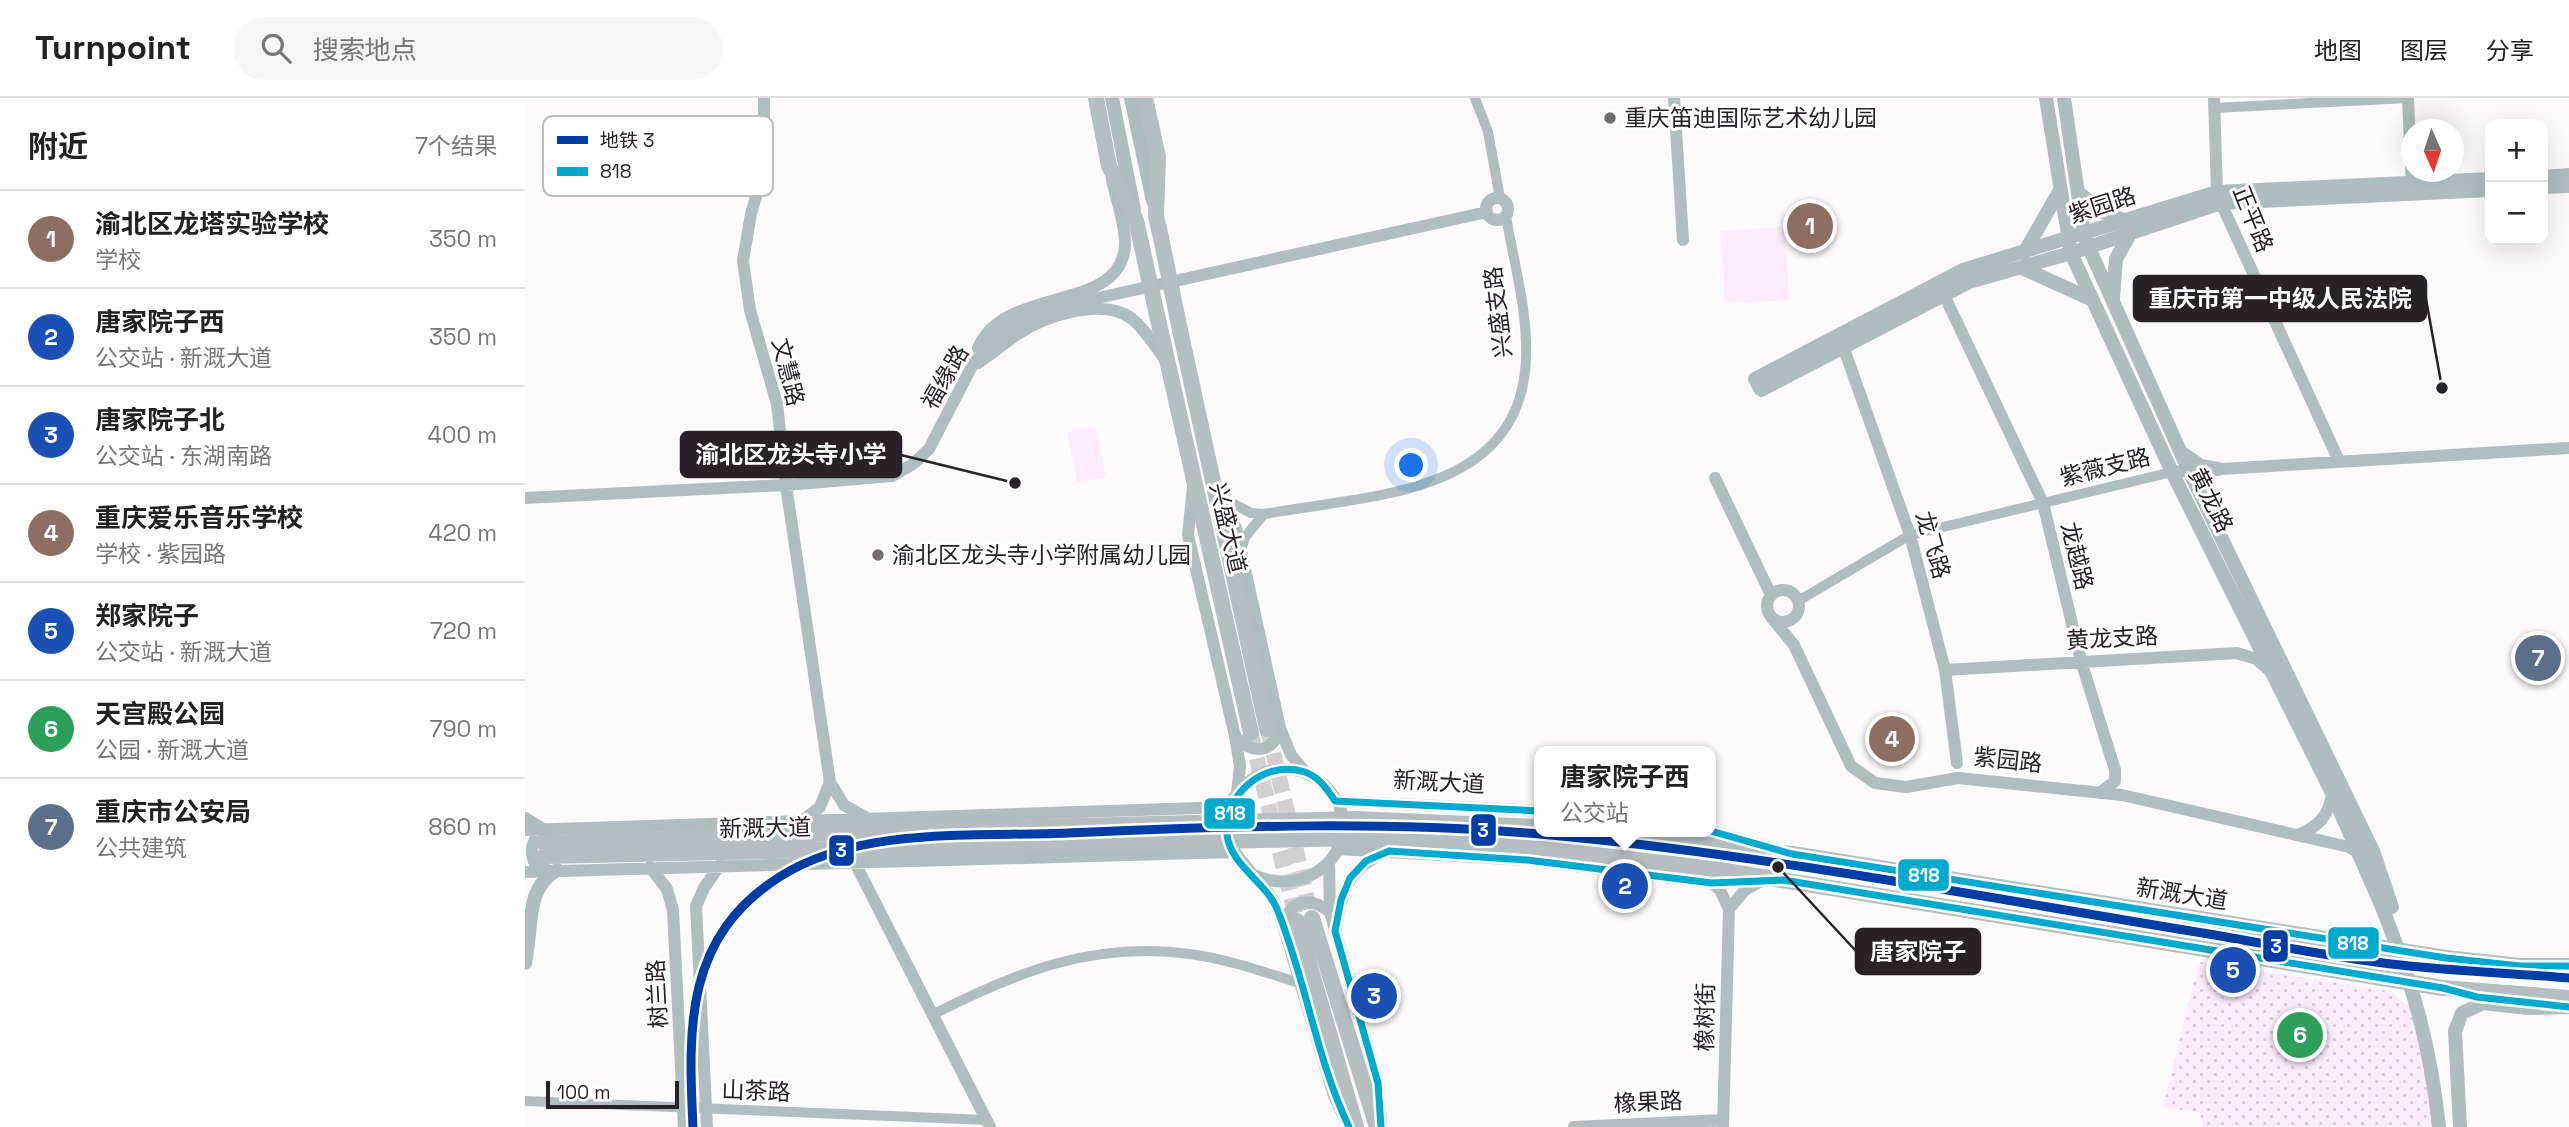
<!DOCTYPE html>
<html lang="zh">
<head>
<meta charset="utf-8">
<style>
  :root { --surface:#fff; --page:#f6f6f6; --text:#222; --muted:#767676; --line:#e0e0e0; --accent:#736d72 }
  body { margin:0; font-family:"Space Grotesk","Noto Sans SC",sans-serif; background:var(--page); color:var(--text) }
  .controls { position:absolute; right:21px; top:21px; display:grid; overflow:hidden; border-radius:14px; box-shadow:0 7px 28px #0002 }
  .controls button { width:63px; height:63px; display:grid; place-items:center; padding:0; border:0; border-bottom:2px solid var(--line); background:var(--surface); color:var(--text); font:35px sans-serif }
  .compass { position:absolute; left:1876px; top:21px; width:63px; height:63px; border-radius:50%; background:var(--surface); box-shadow:0 7px 28px #0002; rotate:177deg }
  .scale { position:absolute; left:21px; bottom:18px; width:133px; box-sizing:border-box; padding-left:7px; border:4px solid #292128; border-top:0; font-size:19px; line-height:24px; white-space:nowrap; color:#292128; -webkit-text-stroke:5px #fff; paint-order:stroke }
  .you { position:absolute; left:887px; top:368px; width:24px; height:24px; margin:-18px; border:5px solid #fff; border-radius:50%; background:#1a73e8; box-shadow:0 0 0 10px #1a73e833 }
  .badge { display:grid; place-items:center; width:46px; height:46px; border-radius:50%; background:var(--accent); color:#fff; font-size:23px; font-weight:700 }
  .pin { position:absolute; translate:-50% -50%; border:4px solid #fff; box-shadow:0 2px 7px #0006 }
  .popup { position:absolute; left:1009px; top:648px; width:182px; height:91px; box-sizing:border-box; display:grid; place-content:center; border-radius:14px; background:var(--surface); filter:drop-shadow(0 2px 5px #0005); font-size:23px; white-space:nowrap; color:var(--muted) }
  .popup b { font-size:26px; color:var(--text) }
  .popup::after { content:''; position:absolute; left:50%; top:100%; margin-left:-14px; border:14px solid transparent; border-top-color:var(--surface) }
  .list { margin:0; padding:0; list-style:none }
  h2 { display:flex; justify-content:space-between; align-items:center; height:91px; margin:0; padding:0 28px; font-size:30px }
  h2 small { font-size:23px; font-weight:400; color:var(--muted) }
  .list li { display:grid; grid-template-columns:46px 1fr auto; gap:21px; align-items:center; box-sizing:border-box; height:98px; padding:0 28px; border-top:2px solid var(--line) }
  .list b { display:block; font-size:26px; white-space:nowrap }
  .list p { margin:0; font-size:23px; white-space:nowrap; color:var(--muted) }
  .list em { font-size:23px; font-style:normal; color:var(--muted) }
  .icon { flex:none; width:38px; height:38px; fill:none; stroke:currentColor; stroke-width:2; stroke-linecap:round; stroke-linejoin:round }
  .map { position:relative; flex:none; width:2044px; height:1029px; overflow:hidden }
  header { display:flex; align-items:center; gap:42px; box-sizing:border-box; height:98px; padding:0 35px; background:var(--surface); border-bottom:2px solid var(--line) }
  header strong { font-size:33px }
  nav { display:flex; gap:38px; margin-inline-start:auto; font-size:24px }
  .search { width:490px; height:63px; background:var(--page); display:flex; align-items:center; gap:18px; box-sizing:border-box; padding:0 24px; border-radius:38px; color:var(--muted); font-size:26px }
  main { display:flex }
  aside { flex:1; background:var(--surface) }
  .map>svg:first-child { display:block }
</style>
</head>
<body>
<header>
<strong>Turnpoint</strong>
<div class="search"><svg class="icon" aria-label="search" viewBox="0 0 24 24"><circle cx="10" cy="10" r="6"/><path d="M15 15l6 6"/></svg>搜索地点</div>
<nav><a>地图</a><a>图层</a><a>分享</a></nav>
</header>
<main>
<aside>
<h2>附近<small>7个结果</small></h2>
<ul class="list">
<li><span class="badge" style="background:#8d6e63">1</span><div><b>渝北区龙塔实验学校</b><p>学校</p></div><em>350 m</em></li>
<li><span class="badge" style="background:#1a4fb4">2</span><div><b>唐家院子西</b><p>公交站 · 新溉大道</p></div><em>350 m</em></li>
<li><span class="badge" style="background:#1a4fb4">3</span><div><b>唐家院子北</b><p>公交站 · 东湖南路</p></div><em>400 m</em></li>
<li><span class="badge" style="background:#8d6e63">4</span><div><b>重庆爱乐音乐学校</b><p>学校 · 紫园路</p></div><em>420 m</em></li>
<li><span class="badge" style="background:#1a4fb4">5</span><div><b>郑家院子</b><p>公交站 · 新溉大道</p></div><em>720 m</em></li>
<li><span class="badge" style="background:#2e9e5b">6</span><div><b>天宫殿公园</b><p>公园 · 新溉大道</p></div><em>790 m</em></li>
<li><span class="badge" style="background:#5c6f8a">7</span><div><b>重庆市公安局</b><p>公共建筑</p></div><em>860 m</em></li>
</ul>
</aside>
<div class="map">
<svg width="2044" height="1029" viewBox="0 0 2044 1029">
  <defs>
    <pattern id="grass-dots" width="8" height="8" patternUnits="userSpaceOnUse" patternTransform="scale(1.75)"><rect width="8" height="8" fill="#fdecfa"/><path d="M2 2h.1M6 6h.1" fill="none" stroke="#d9cad6" stroke-width="1.8" stroke-linecap="round"/></pattern>
  </defs>
  <rect width="100%" height="100%" fill="#fcfafb"/>
  <!-- grass -->
  <path fill="url(#grass-dots)" d="M1674 864 1866 893 1888 912 1900 961 1906 1029H1678L1675 1015 1638 1009Z"/>
  <!-- garden -->
  <path fill="#fdecfa" d="M1260 129 1264 202 1200 205 1196 133Z
    M571 329 581 379 552 385 542 334Z"/>
  <g fill="none" stroke-linecap="round" stroke-linejoin="round">
    <!-- primary-tunnel -->
    <path stroke="#d2cfd1" stroke-width="16" stroke-dasharray="16 8" stroke-linecap="butt" d="M743 632 786 818
      M726 637 772 823"/>
    <!-- minor -->
    <path stroke="#b0bec0" stroke-width="10" d="M950 0 963 34 975 100
      M1689 10 1883 0
      M694 398 726 415 739 416C850 396 1007 398 1001 245 1000 203 988 160 981 118
      M716 452 720 439 739 416
      M1273 503 1385 437 1647 374
      M407 917C491 874 568 843 665 856 702 861 739 874 774 885
      M0 1003 461 1022"/>
    <!-- tertiary -->
    <path stroke="#b0bec0" stroke-width="12" d="M239 0V71L226 116 218 163 225 212 252 306 261 387 305 684 319 707 340 719
      M1149 0 1158 142
      M1689 0 1692 94 1696 105 1814 363
      M1883 0 1887 92
      M961 111a11 11 0 1 1 22 0a11 11 0 1 1-22 0Z
      M1419 197 1518 405 1556 563 1590 672V683L1575 695
      M1318 248 1385 437 1420 572 1432 665
      M453 250C480 186 599 216 600 145 600 125 591 101 587 82
      M453 265C467 256 479 245 493 236 520 218 576 199 606 220 620 231 630 248 640 262
      M1647 374 2044 350
      M1190 380 1246 497
      M668 389 663 437 710 638 715 668 712 695
      M0 400 261 387 367 378 388 366 404 351 447 268 464 246 489 226 523 211 962 114
      M696 401 711 430 755 630 766 657 781 675
      M1242 508a16 16 0 1 1 32 0a16 16 0 1 1-32 0Z
      M1246 519 1269 547 1326 668 1350 685 1381 689 1433 680 1597 697 1824 749 1836 756
      M1420 572 1712 555 1731 561 1746 574
      M710 638C727 657 748 656 755 630
      M810 703 1014 713
      M278 722 295 709 305 684
      M0 732 705 709
      M18 732C7 743 3 753 11 768L21 771
      M1186 733 1243 749
      M1773 737C1794 728 1804 718 1807 695
      M812 751 1002 762 1187 785 1234 783
      M330 765 465 1029
      M804 765 805 814 853 985 856 1025
      M125 769 142 791 148 812 159 1029
      M0 774 708 754
      M729 777C789 804 846 741 804 692 790 676 772 669 751 672 736 674 725 681 715 692 673 737 729 770 748 802 752 810 755 819 758 827L809 998 824 1029
      M1187 785 1195 792 1204 811 1220 792 1234 784
      M758 827C766 801 785 798 805 814
      M811 830C817 791 823 771 861 754
      M182 1029 171 808 179 790 195 767
      M1049 1029 1198 1022
      M1198 1029 1204 811"/>
    <!-- secondary -->
    <path stroke="#b0bdbf" stroke-width="14" d="M587 0 609 112
      M606 0 628 103
      M1521 0 1546 155 1647 374 1807 695 1857 809
      M1539 0 1559 137 1564 150 1664 373 1848 753 1867 809
      M2018 79 2044 77
      M1965 81 1692 94 1438 172 1230 281 1236 292 1444 184 1546 155 1696 105 1965 92
      M2018 89 2044 88
      M1553 94 1575 113 1601 123
      M1499 155 1535 92
      M1497 170 1568 202
      M1588 200 1591 161 1605 136
      M1657 355 1676 368 1693 371
      M0 721 18 732
      M0 865C8 827 0 790 32 772
      M1935 1029 1930 933 1937 915 1958 905 2003 910 2044 909"/>
    <!-- primary -->
    <path stroke="#b5bfc1" stroke-width="16" d="M571 0 584 68 611 122 616 145
      M620 0 633 59 631 118 636 140
      M655 232 742 631
      M636 235 726 635
      M1064 734 1267 756 1921 860 1995 868H2044
      M19 745 473 730
      M19 758 474 748
      M1189 771 1918 890 2044 900
      M787 820 852 1029
      M772 823 831 1029"/>
    <!-- secondary-bridge -->
    <path stroke="#b0bdbf" stroke-width="14" d="M1857 809C1888 888 1905 944 1914 1029"/>
    <!-- primary-bridge -->
    <path stroke="#b5bfc1" stroke-width="16" d="M636 140 655 232
      M616 145 636 235
      M473 730 830 721 1014 729
      M474 748 829 740 1003 749 1189 771"/>
    <!-- bus-1 casing -->
    <g stroke="#fff" stroke-width="12">
      <path id="bus-1" d="M1186 733 1267 756 1921 860 1995 868H2044
        M824 1029C791 960 781 882 752 811 741 784 706 768 702 737 698 696 740 661 780 674 794 679 802 691 810 703L1014 713
        M856 1029 853 985 810 833 816 802 825 780 841 763 864 753 1002 762 1187 785 1258 782 1918 890 1952 899 2044 909"/>
    </g>
    <!-- bus-1 -->
    <use href="#bus-1" stroke="#00a9ce" stroke-width="7"/>
    <!-- metro-1 casing -->
    <g stroke="#fff" stroke-width="14">
      <path id="metro-1" d="M168 1029C163 928 160 838 256 778 336 728 451 739 543 735 707 728 873 722 1036 738 1255 759 1473 802 1690 837 1748 847 1807 859 1866 866 1925 873 1985 875 2044 880"/>
    </g>
    <!-- metro-1 -->
    <use href="#metro-1" stroke="#003da5" stroke-width="9"/>
  </g>
  <!-- markers -->
  <g fill="#736d72" stroke="#fff" stroke-width="2.5">
    <circle cx="1085" cy="20" r="7"/>
    <circle cx="353" cy="457" r="7"/>
  </g>
  <g text-anchor="middle" stroke-width="6" stroke-linejoin="round" paint-order="stroke">
    <!-- poi labels -->
    <g font-size="23" fill="#292128" stroke="#fff" text-anchor="start">
      <text x="1099" y="28">重庆笛迪国际艺术幼儿园</text>
      <text x="367" y="465">渝北区龙头寺小学附属幼儿园</text>
    </g>
    <!-- street labels -->
    <g font-size="23" fill="#292128" stroke="#fff">
      <text transform="translate(1577 107) rotate(-18)" y="8">紫园路</text>
      <text transform="translate(1728 121) rotate(68)" y="8">正平路</text>
      <text transform="translate(973 214) rotate(-97)" y="8">兴盛支路</text>
      <text transform="translate(263 274) rotate(76)" y="8">文慧路</text>
      <text transform="translate(420 279) rotate(-60)" y="8">福缘路</text>
      <text transform="translate(1580 369) rotate(-14)" y="8">紫薇支路</text>
      <text transform="translate(1686 402) rotate(63)" y="8">黄龙路</text>
      <text transform="translate(703 430) rotate(77)" y="8">兴盛大道</text>
      <text transform="translate(1408 447) rotate(74)" y="8">龙飞路</text>
      <text transform="translate(1552 458) rotate(76)" y="8">龙越路</text>
      <text transform="translate(1587 540) rotate(-3)" y="8">黄龙支路</text>
      <text transform="translate(1483 662) rotate(6)" y="8">紫园路</text>
      <text transform="translate(914 684) rotate(3)" y="8">新溉大道</text>
      <text transform="translate(240 730) rotate(-1)" y="8">新溉大道</text>
      <text transform="translate(1657 796) rotate(9)" y="8">新溉大道</text>
      <text transform="translate(132 896) rotate(-93)" y="8">树兰路</text>
      <text transform="translate(1180 919) rotate(-89)" y="8">橡树街</text>
      <text transform="translate(231 993) rotate(2)" y="8">山茶路</text>
      <text transform="translate(1123 1004) rotate(-3)" y="8">橡果路</text>
    </g>
  </g>
  <!-- legend -->
  <rect x="18" y="18" width="230" height="80" rx="10" fill="#fff" stroke="#bfbcbe" stroke-width="2"/>
  <rect x="32" y="38" width="31" height="8" fill="#003da5"/>
  <rect x="32" y="69" width="31" height="9" fill="#00a9ce"/>
  <g font-size="19" fill="#292128">
    <text x="75" y="49">地铁 3</text>
    <text x="75" y="80">818</text>
  </g>
  <!-- callouts -->
  <path fill="none" stroke="#292128" stroke-width="2.5" d="M1917 290L1901 201M490 385L376 357M1253 769L1331 853"/>
  <g fill="#292128" stroke="#fff" stroke-width="2.5">
    <circle cx="1917" cy="290" r="7"/>
    <circle cx="490" cy="385" r="7"/>
    <circle cx="1253" cy="769" r="7"/>
  </g>
  <g fill="#292128" stroke="#292128" stroke-width="2.5">
    <rect x="1609" y="178" width="292" height="45" rx="7"/>
    <rect x="156" y="334" width="220" height="45" rx="7"/>
    <rect x="1331" y="831" width="124" height="45" rx="7"/>
  </g>
  <g font-size="24" text-anchor="middle" font-weight="bold" fill="#fff">
    <text x="1755" y="209">重庆市第一中级人民法院</text>
    <text x="266" y="365">渝北区龙头寺小学</text>
    <text x="1393" y="862">唐家院子</text>
  </g>
  <g stroke="#fff" stroke-width="2.5">
    <rect x="678" y="699" width="53" height="33" rx="7" fill="#00a9ce"/>
    <rect x="945" y="715" width="27" height="34" rx="7" fill="#003da5"/>
    <rect x="303" y="736" width="27" height="33" rx="7" fill="#003da5"/>
    <rect x="1372" y="760" width="53" height="34" rx="7" fill="#00a9ce"/>
    <rect x="1802" y="828" width="53" height="34" rx="7" fill="#00a9ce"/>
    <rect x="1737" y="831" width="27" height="34" rx="7" fill="#003da5"/>
  </g>
  <g font-size="19" text-anchor="middle" font-weight="bold" fill="#fff">
    <text x="705" y="722">818</text>
    <text x="958" y="739">3</text>
    <text x="316" y="759">3</text>
    <text x="1399" y="784">818</text>
    <text x="1828" y="852">818</text>
    <text x="1751" y="855">3</text>
  </g>
</svg>
<div class="controls">
<button>+</button>
<button>−</button>
</div>
<svg class="compass" viewBox="-18 -18 36 36"><path d="M0-13l5 13h-10z" fill="#e53935"/><path d="M0 13l5-13h-10z" fill="#767676"/></svg>
<div class="scale">100 m</div>
<div class="you"></div>
<div class="pin badge" style="left:1285px;top:128px;background:#8d6e63">1</div>
<div class="pin badge" style="left:1100px;top:788px;background:#1a4fb4">2</div>
<div class="popup"><b>唐家院子西</b>公交站</div>
<div class="pin badge" style="left:849px;top:898px;background:#1a4fb4">3</div>
<div class="pin badge" style="left:1367px;top:641px;background:#8d6e63">4</div>
<div class="pin badge" style="left:1708px;top:872px;background:#1a4fb4">5</div>
<div class="pin badge" style="left:1775px;top:937px;background:#2e9e5b">6</div>
<div class="pin badge" style="left:2013px;top:560px;background:#5c6f8a">7</div>
</div>
</main>
</body>
</html>
